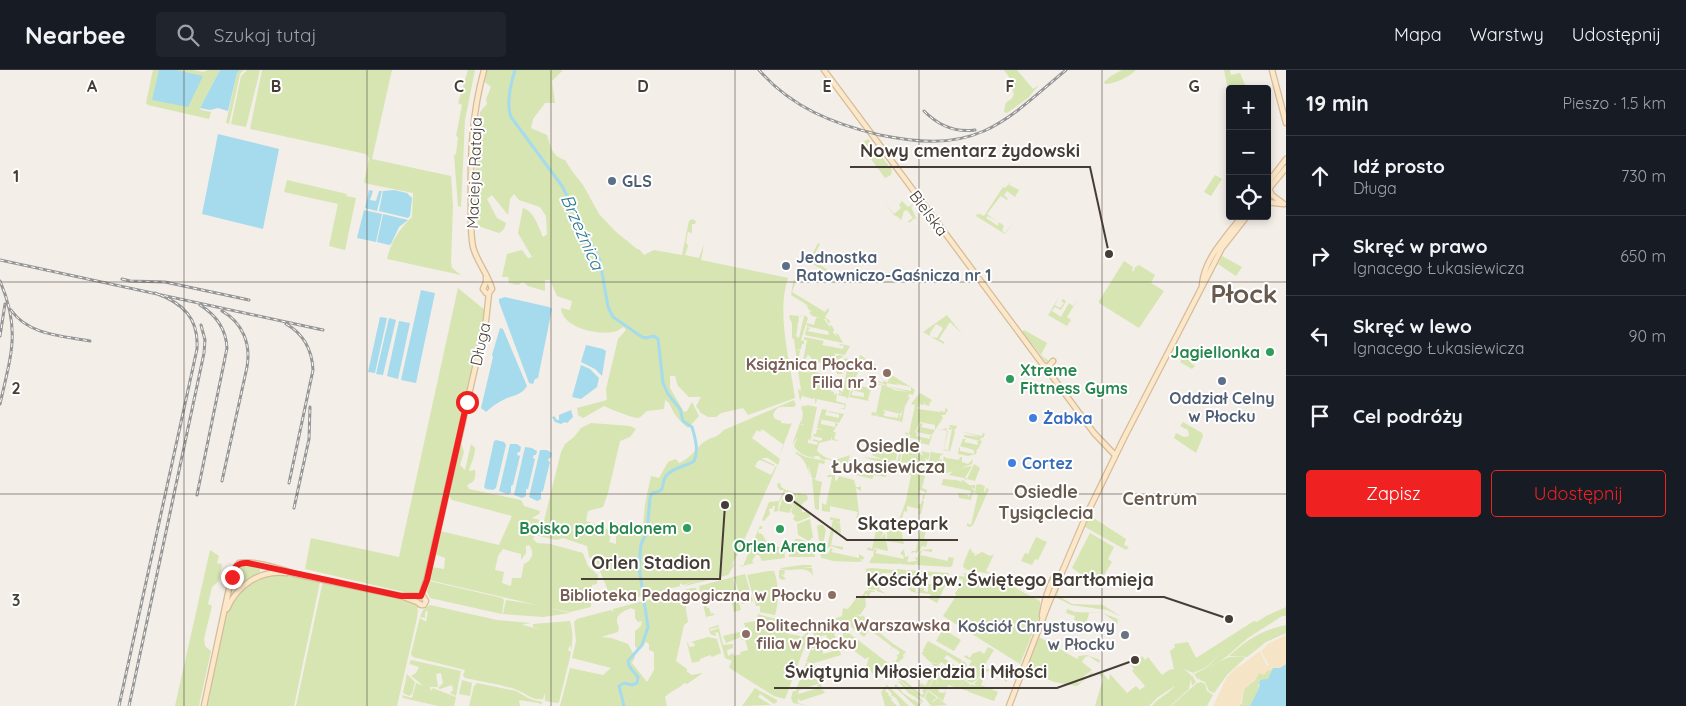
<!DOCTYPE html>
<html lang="pl">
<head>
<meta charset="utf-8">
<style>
  :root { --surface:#171b24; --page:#20242c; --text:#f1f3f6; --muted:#9ea1a6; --line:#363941; --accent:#f02121 }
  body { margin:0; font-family:Quicksand,sans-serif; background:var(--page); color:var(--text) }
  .controls { position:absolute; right:15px; top:15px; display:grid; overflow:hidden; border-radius:5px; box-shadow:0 2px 8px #0003 }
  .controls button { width:45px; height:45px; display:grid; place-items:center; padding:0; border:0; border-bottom:1px solid var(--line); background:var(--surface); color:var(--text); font:25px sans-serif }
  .stop { position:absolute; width:15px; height:15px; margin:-11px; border:4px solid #f02121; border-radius:50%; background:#fff }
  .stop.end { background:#f02121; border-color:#fff; box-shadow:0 1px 5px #0008 }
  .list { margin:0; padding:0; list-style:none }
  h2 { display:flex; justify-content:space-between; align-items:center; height:65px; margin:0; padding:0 20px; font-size:21px }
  h2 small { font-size:16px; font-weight:400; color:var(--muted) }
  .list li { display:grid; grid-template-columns:32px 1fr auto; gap:15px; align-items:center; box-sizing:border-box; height:80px; padding:0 20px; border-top:1px solid var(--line) }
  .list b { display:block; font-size:19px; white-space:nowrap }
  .list p { margin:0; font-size:16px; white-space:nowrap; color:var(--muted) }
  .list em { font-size:16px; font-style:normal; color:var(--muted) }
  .actions { display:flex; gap:10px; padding:15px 20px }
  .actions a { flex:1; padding:11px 0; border:1px solid var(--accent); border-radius:5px; text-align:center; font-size:18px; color:var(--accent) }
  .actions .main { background:var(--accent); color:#fff }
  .icon { flex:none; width:28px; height:28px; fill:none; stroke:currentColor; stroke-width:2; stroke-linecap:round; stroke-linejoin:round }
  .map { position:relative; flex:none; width:1286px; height:636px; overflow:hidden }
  header { display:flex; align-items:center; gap:30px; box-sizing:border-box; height:70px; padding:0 25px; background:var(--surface); border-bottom:1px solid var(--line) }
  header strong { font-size:24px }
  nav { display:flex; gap:28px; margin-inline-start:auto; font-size:18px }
  .search { width:350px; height:45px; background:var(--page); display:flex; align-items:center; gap:12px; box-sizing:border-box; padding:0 18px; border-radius:5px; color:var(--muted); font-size:19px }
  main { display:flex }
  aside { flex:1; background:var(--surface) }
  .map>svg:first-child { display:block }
</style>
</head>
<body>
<header>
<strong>Nearbee</strong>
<div class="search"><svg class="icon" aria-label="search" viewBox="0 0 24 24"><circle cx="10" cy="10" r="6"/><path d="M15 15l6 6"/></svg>Szukaj tutaj</div>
<nav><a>Mapa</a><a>Warstwy</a><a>Udostępnij</a></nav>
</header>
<main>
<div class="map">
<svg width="1286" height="636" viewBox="0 0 1286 636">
  <rect width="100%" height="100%" fill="#f3eee7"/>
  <!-- green -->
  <path fill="#d6e5b2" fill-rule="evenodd" d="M153 0H194L203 2 208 0H220L200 38 201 40 211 42 209 49 148 35 146 33Z
    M240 0H244L240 4 229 54 226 53 237 3Z
    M247 0H260L246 57 231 54 241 6Z
    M262 0H392L372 89 451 106 453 136 451 193 452 198 461 205 387 189C391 172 399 159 412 147L413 123 364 113 369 88 366 84 250 59Z
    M468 0H475L465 50 461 137 458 136 454 85 456 84 458 67 456 66 462 35 458 33Z
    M487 0H563L552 11 555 33H545L533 49 531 58 547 65C551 76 551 86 565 90L572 101 583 115 599 144 615 161 637 179 640 180 644 185 654 180 682 185 689 151 692 149 696 151 695 154H692V163L688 162 686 172 688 176 685 185 699 188 704 174 701 190 788 208C776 242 790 292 795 328L748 345 743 338 721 343 716 347H708L701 343 696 336 701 327H689L678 316 675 306H670V318L684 342 687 341 692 332 699 346 688 358C683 354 678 349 674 343 671 338 671 333 665 330L664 339C659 340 652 340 647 341 644 343 642 347 638 348 635 349 608 338 604 336L583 348 578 345 577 338 607 330 606 319 618 269 626 260 624 257C621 258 616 262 613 262 598 265 562 258 561 238L570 240 572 231 557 226 550 210H545V221L528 216 523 212 518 215 509 213 508 207H502L507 184 522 180 528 188 532 187 518 163 523 138C534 141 539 158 543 167L547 164 546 146 540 137 519 130 514 124 510 129 508 145 492 125 487 129 497 148 506 153C505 158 504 160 499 163L478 156 475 128 476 76 480 42 487 34 486 29 491 17 485 12Z
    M1004 0H1017L1033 19 1039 15 1028 28 1007 43 1004 42C1004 40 1005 35 1006 33 1009 29 1012 31 1014 24L1012 19 1017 22 1008 16 1009 7Z
    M1122 0H1136C1129 7 1114 14 1105 14L1104 12 1111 6Z
    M1224 0H1230L1231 5 1240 3 1245 15 1228 19Z
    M868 69 874 76 873 80 875 78 892 100 891 105 885 108 860 74Z
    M1215 105 1222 109 1211 126 1204 122Z
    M287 110 347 124 346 126 356 128 345 180 329 176 338 134 284 122Z
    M1012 111 1024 119 1012 111 1009 115 1019 120 1015 127 1007 121 1004 125 1008 129 1007 130 1001 126 1006 119 987 144 998 152 988 146 986 148 998 156 999 152 1004 156 1002 161 1005 163 1015 150 1005 164 976 146 977 144 980 145 978 143 984 146 1003 117 1005 118Z
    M902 131 908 137 917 132 925 142 914 134 911 137 917 150 915 148 909 153 908 151 913 148 907 140 904 141 901 150 898 147 894 145 885 133 894 144 901 138 899 135Z
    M818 173 820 174 812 189 839 208 837 210H835L808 193 836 210 809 191Z
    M1222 186 1242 197 1236 206 1218 194Z
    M1124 191 1133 197 1132 200 1133 202 1135 199 1134 198 1139 195 1155 205 1151 213 1164 221 1139 258 1099 233V231Z
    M794 210 796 211 792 222 825 242 828 238 829 241 825 247 830 251 829 254 826 249H824L831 259 829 255 832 256 834 260 833 263 838 267 835 263 838 264 843 273 805 265 807 257 810 258 807 261 828 265 829 263 828 261 807 256V253L814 255 816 248H820L812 246 809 242 812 241 809 240 807 236 803 234 809 236 791 225 793 213 790 222Z
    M458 218 486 241 425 508 421 521 414 524 408 523 305 499 311 468 399 487Z
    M1059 227 1055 235 1060 238 1064 233 1061 231 1063 229 1066 231 1061 240 1055 237 1049 244 1052 241 1061 247 1069 233 1073 236 1079 227 1067 247 1071 250 1067 256 1048 245Z
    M790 245 799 246 798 254H796L798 255 796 266 799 268 804 246 802 245 800 247 801 245 806 246 808 248 801 270 804 271V274H802L801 279H796L800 280 797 296 795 294 797 292 794 269 792 268V253L789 247Z
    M947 245 962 264 950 252 939 269 944 272V274L931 267 937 268 943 258 936 254 930 263V266L923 262Z
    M1024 260 1047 273 1041 285 1049 291 1047 293 1032 274 1030 275 1023 266 1024 265H1023L1022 262Z
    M804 267 824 271 822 275 843 279 844 276 839 275 840 274 850 276 845 285 833 283 835 284V289L836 286H838L839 285 844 286 838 290 811 294V287L809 286 808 284 805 290 808 294 799 295V289L803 291 807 270H804Z
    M1198 276 1202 280 1191 293 1195 296 1192 299 1180 292 1187 279 1188 282 1189 281 1195 285 1198 282 1195 279Z
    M860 285 877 296 858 290H854L852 296 854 309 853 296 860 298 850 320 848 329 846 327 838 325 839 323 843 324 839 322V320L843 322 848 294H845V292L841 293H844L842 304H837L836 299 838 298H836V295H837L835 294 846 288 852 290 854 287 859 289Z
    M813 296 812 298 816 299 812 298V301L832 307 831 321 834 322V325L837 323 836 331 846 334 845 339 839 338H844L845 335 817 329 816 333H815V328L813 329 802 326 800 331 798 319 801 321 798 300 805 299 804 302H807L808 303 811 298 808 297Z
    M890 304 911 317 898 314V312L897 315 906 317 887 313 886 316 911 321V317L915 320 913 325 909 324 908 327H910L905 336 902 352 899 351 903 340 900 344 884 340 883 341 886 342 884 343V346L898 348V345H900L899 351 876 346 880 343 875 346 871 345 872 342 876 343 882 315H877L878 314C883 314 888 317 893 319L894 320 908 322 886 316 884 314 878 312 879 311 883 313V311L892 313 888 312Z
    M855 312H857L855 315 869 318V315H872L868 329 869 331 849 327 851 321H853L851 325 864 327V323L852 320Z
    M920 323 932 330 929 334 930 336 925 335V333H924V335L919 334 920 337H917L918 339 940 342V341L945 342V338L948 340 945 345H941L943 348 933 363 932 365 916 362 921 353 923 354 921 357 935 360V355L920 352 915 362 917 363 916 366 930 369V366H932L929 375 921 373V370L907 367 906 365 910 367 911 365 905 364 906 362 909 364 915 335 911 334Z
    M794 330 796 335 794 337C783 337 777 334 773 345L775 349 781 351V353L790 354 792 353 779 386 784 375 762 359 760 362 757 360 752 368 780 389 778 395 768 388H763L762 389 775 395 774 396 760 390 757 392 755 397 771 405 776 396H777L738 484 730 497 734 492 733 495 735 494 728 505 685 516 688 514 704 509 683 515 680 513V516L623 531 624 523 622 521 609 523 597 494 589 487 587 476 563 468 556 470 535 465 533 469 537 473 550 474 583 483 588 496 598 505 597 514 592 515 591 537 570 542 548 538 570 543 543 547 503 544 506 530 537 535 429 510 432 497 444 499 445 488 435 484 440 461 499 475 512 446 452 430 449 426 460 370 464 382 460 395 465 400 471 374 475 378C475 387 471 392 469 401L475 400C476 408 475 412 467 415L469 419 521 430 524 436 540 441 539 444 532 448 544 451 561 382 565 374 574 367 581 358 591 353 630 356 636 359 630 367 620 371 608 423 603 437 588 441 586 451 606 458 611 464 609 472 616 474V466L620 461 617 454H629L633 458 643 457 645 434 651 406 659 408 668 392 676 389 679 393C690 389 695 379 704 372 712 366 716 369 724 360ZM529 475C535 482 532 491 524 494L521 508H512L511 516 502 513 504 502 495 500 498 486 503 479 521 484V490L526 483V476Z
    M805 335V337L807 335 817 337 811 366 812 368H810L811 371 808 369V373L817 375 818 372 813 371V369L820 371 822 370V368L813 366 814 364H816L817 359 824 360 817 358 819 349 823 351H821V354L835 357V353L838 354 833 362H836L834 369 838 370V371L832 370V366L831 370 819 373 817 381C831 393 835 390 850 385L848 393 843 394 826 389 825 390 820 389 821 388 818 386H814L815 388C805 386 799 384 794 376L798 366 792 375 801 350V355H805L801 354 803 344 801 337Z
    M822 339 827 340 825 345 839 348V344L828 342V341L844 344 839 353 819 349Z
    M1183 352 1202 363 1203 366 1196 383 1174 368 1176 363 1184 367 1189 366 1188 360 1180 356Z
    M950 355 957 356 955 360 953 359 955 362 950 381H945L944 379 943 385H941L939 389 942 390 940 402 935 401 932 397 930 401H933L932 403 927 402 925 399V401L917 399 920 396 926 394 927 397 929 395 931 397V394L926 392 916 398 911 396 910 393V398L900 396 903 381 905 382 902 376H904L903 370 906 371 904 375 916 377 917 373H920L917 387 919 383 923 386 921 381 930 383 928 390 925 388 926 392H929V391L932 376 931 382 943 384 947 361 941 359 940 361 939 360 948 358 946 360 948 361 944 379 948 381 952 359 949 360V358L953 357H949Z
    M959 361 982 366 983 363 982 362 985 364 983 368H981L980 370 982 371 978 379 976 380 977 381 976 384 968 386 958 384 959 378 960 377V381L974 384V381H973L974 380 960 376 963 369H966L964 372 978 375 977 371H980L964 367V365L981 367Z
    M900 374 901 375 902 381 899 395 883 393 863 387 882 389 872 385 873 379 876 378 897 383 896 390H891L890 391 897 393 901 377Z
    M796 382 806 387 825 391 824 394 819 393 815 410 822 412 819 429V440L815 439 812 409H815L812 408 808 395 809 407C808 396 804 388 795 383Z
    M944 386 946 388 959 390 960 387H962V392L968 394 973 389 972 394 961 398 972 396 965 408 967 409 974 394 980 398 975 411 967 409 966 410 964 408 949 405 953 401 944 404 941 403Z
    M864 392 874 394V397L875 394 893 399 910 400 925 406 922 418 927 420 926 424 924 421 919 420V423L925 425 924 429H922L923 425H919L918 434H921L922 430 924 431 921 444H918L920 439 907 436V442L904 441 902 449 899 450 906 431 911 405 875 398V399L887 401 886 407 874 405 872 409 856 405 860 393Z
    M828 405H835V410L838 411 837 410 838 409 839 406 854 410 856 417H860L861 415V421L856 418 859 444 858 448H856L858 442 830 436V442L822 441V433L826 435 832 407H827Z
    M943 409 956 410 965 413 961 411 963 410 969 415H975V419L971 417 975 421 972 425 971 430 959 428 958 423 968 425V427L970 425 971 421 942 415 941 418Z
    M778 413H780L781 417 786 420V421L779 432 778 441 774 442 775 436H772L773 438 769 439 770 444 764 451 762 450 769 432 779 431 784 420H780L777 416Z
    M979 414 985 416 984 419 985 424 986 418 989 419 973 455 970 457 967 456V453L971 455 978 424H975L976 415Z
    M787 420 797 424 793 435 790 434 793 436 789 443 779 441 781 432Z
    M798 423 807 425 808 429 801 435 802 442H809L810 447 797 452 793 449 795 446 791 442Z
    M1089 445 1126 469 1124 475 1129 477 1126 480 1085 457Z
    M830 447 840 449V452H836L840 453 841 463 835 462V455L831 475 843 477V480L831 476 826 480 823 477 827 478 833 450H830Z
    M810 449 813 467 809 471 798 465 797 454Z
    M874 449H879L881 452 885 451V455L886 451H888L886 455 900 458V456L889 452 900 454 904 474 887 471V461L885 457 884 461 879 470 884 464H885L888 481 874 478 873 481 867 480 868 477 872 479 878 451H873Z
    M918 450 927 451 926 455 928 456 929 462 927 461 923 453 926 460 924 469 928 470 926 477 922 476 920 480 932 479V482L920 480 916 484V482L911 483 912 481H916L922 452H918Z
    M819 455H823L826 460 822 479 820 480 821 484 823 480H826L827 485 831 478 833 479 831 482 859 488V484L864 487 863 490 860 489 863 492 860 491 859 492 833 491 823 488 822 489 818 478H820L817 456Z
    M760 456H762V459H759L758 463 762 464 767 472 758 483 768 473 775 477H784L785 488 762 491 759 485H756L757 483 752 491 754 493 743 496 742 497 739 495 743 496Z
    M1090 463 1114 477 1108 489 1112 492 1098 515 1072 498Z
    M1036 467 1047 472 1038 490 1035 489 1032 495 1021 491 1025 483 1028 484Z
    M796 469C806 469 815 476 815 487H789L787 476Z
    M970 478 973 483H975L974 486 982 482 990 486 994 484 986 501 991 504 963 499H967L964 498 963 495 967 491 963 494Z
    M874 479 877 480 875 483 904 489 903 485 900 484 904 479 905 487 909 486 907 492 917 491 914 487 917 488 920 481H922L920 485 948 491V487L954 488 952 496 950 497 917 495 916 493 915 495 899 494 901 492 898 494 869 493 872 487H873Z
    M210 480 219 486 217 493 222 494 219 511 212 517 208 534 212 536 204 569 205 576 211 581 199 636H175Z
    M242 494 257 495 260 498V502L239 517H234L232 513 236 499Z
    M802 495H811L812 497 803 498H812L813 506C808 495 792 501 785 500L784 505 781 504 786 509 782 510 779 508V500L790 499H780L781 498Z
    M872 498 895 500V503H882L879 519 886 524 877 521 876 518 878 517 877 514 875 520 868 519 869 513 873 516 874 514 872 513 874 509 867 505 865 508 869 511 867 515H865L866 499H864Z
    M897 499 906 500 907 502V500L949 503 947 512 940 507 913 505 912 513 915 516H912V518H915L916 522H919V518H924V521L928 522V514H935V509L945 513 943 515 946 514 937 533 928 528 931 526 930 524 912 522 905 515 907 509 900 506 898 509 902 512 896 509Z
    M768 501H774C779 514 779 532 775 545L760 542V536H756L747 505Z
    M279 503 275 505 285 504 320 512 294 636H207L210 626C209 614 215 597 218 584 223 564 221 510 279 503Z
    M963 503 984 506 977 505 994 510 1003 515V520L1004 513 1029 523 1013 517 1040 531V545L1020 594 943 546 956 526 955 522H956L959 517 958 516H962L963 510 959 509 958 506 974 507 963 505H965Z
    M745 504 753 531 742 534 735 509 733 508 741 540 734 542 729 522 723 524 725 530 719 531 718 528 721 527 720 524 707 528V531L710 530 711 534 707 535V538H709L711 544 714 543V545L706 547 699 516Z
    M1063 507 1057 525 1072 534 1100 535 1101 534 1122 547 1107 540 1071 535 1057 528 1055 525Z
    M323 511 416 533 419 538H417L418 540 417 548 397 636H296Z
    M429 511 502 528 504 530 502 544 430 528 427 522Z
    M692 518H696L697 522 685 525 686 528 693 527V530L685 533 688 552 684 555 676 591 687 599V602L692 605 703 603 687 614 684 613C679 619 670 621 665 627L667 636H560L570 598 603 605 611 598 572 588 576 571 574 552 577 549 611 540 613 542V539L681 521 679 522 684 533V520ZM631 538 635 540V548L638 552 642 551 641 556 635 561V577L640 579 646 572 649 574V580L654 582V600L647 612 632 593 635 587 628 574 611 568 601 567 618 562 619 557C613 546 621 542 631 538Z
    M871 520 876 522H871L868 528 866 526 868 525 865 524 866 536 860 545 854 544 862 547V545L873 554 871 557H868L864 551 867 557 863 556V557L871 558 864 567 842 550 840 552 837 550 838 554 834 553V549L842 546 843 538 848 539 858 526 859 527 857 531 863 525 865 521Z
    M430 535 497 550 531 553 524 554 523 555 542 560 533 557V554L570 551C573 561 573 570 571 580L570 575 568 580 571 582V583L559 632 557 633 545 631V623L543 629C532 631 526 623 517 620 501 614 482 612 465 608L463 605 465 600 413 587 411 584 419 551 420 548 426 552 428 541 425 542V548L420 547 423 540Z
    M1286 537V546H1282C1271 554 1259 560 1248 568 1234 579 1224 592 1206 598L1222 582 1205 598 1193 603 1184 599 1191 605V607L1192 605 1196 612 1192 616 1191 609 1189 619 1170 636H1152C1160 626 1169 624 1175 616L1158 627 1149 636H1095L1103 609 1099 604 1102 602 1109 611 1110 604 1127 623 1136 616 1140 620 1145 616 1132 601 1134 599 1131 595 1138 591V590L1142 586 1145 590 1148 587 1162 605 1169 600 1174 599 1170 581 1175 577 1174 574 1188 572 1196 588 1254 551 1257 552 1266 546Z
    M1067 539 1075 542 1103 543 1118 549 1119 552 1117 549 1118 554 1103 543H1089L1085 558 1074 549 1075 546 1066 543Z
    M758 544C764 545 775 550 780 548L779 553H782V550L788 551 787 563 789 564 800 566V568L805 565V551L810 554 806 573 785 629 774 626 731 599 729 597 732 591 725 588 718 562 714 563 716 564V566L710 564 709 557 710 558 718 555 719 557 710 559 711 561 719 558 723 575 733 574V578L727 580 728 586 733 583 734 586 741 584 740 582 748 580 745 569 742 570 741 567 726 573 723 566 748 560V557H745L744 553 756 551Z
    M821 553 837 555 832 557 838 575 830 577 826 565 821 566 824 579 821 581 823 580V584L837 580 835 577 839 576 841 585 814 593 817 601 802 603 806 593H808L807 595 808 599 812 598 811 593 806 592 811 579 814 581V578H811L816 564 812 569 815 558H817V556L815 557 817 554 821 555Z
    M1286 555V563L1266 572 1247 587 1229 586C1247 570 1262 560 1286 555Z
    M873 557 892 573 906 582 903 585V587L906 585 897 594 899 591 896 594 891 590 895 592 898 587 896 585H898L900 582 893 577 890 580 892 577 890 575 870 560Z
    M943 559 961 570 954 581 936 571Z
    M846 560 848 562 846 565 849 563 893 597 888 601 884 598 887 602 885 604V602L879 597 875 601V606L872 609 875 606 870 600 866 602 865 601 869 587 865 589 852 579 841 581 838 569 840 570 841 567V569H842L843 563Z
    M708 567 717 569 721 583 712 587 710 585 700 589V591L692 593 687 573 688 572 689 577 695 576 694 573 691 572Z
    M1039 567 1077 589 1079 586 1087 585 1100 590 1099 593 1089 586 1085 587 1082 592 1092 600 1077 612 1079 613 1092 602 1093 603 1077 616 1054 612 1026 600Z
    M928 571 962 590 960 594 947 585 944 588 955 596 962 598 963 595 961 594 963 591C966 592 969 598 968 602L974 603 972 610 975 604 977 610 972 613 967 611 966 607V610L941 592 940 594 930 592 921 583 924 584 921 582H924L923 580Z
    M988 577 994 580 984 596H979L993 601 1007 610V612L993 602 987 601 981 615 998 622 994 631 969 622 968 621 948 615V619L945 618 946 621H945V619L941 617 940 619H938L939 622 942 623 946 622 943 631 928 620 935 605 937 613H939L937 612 936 604 941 595 942 598 943 596 945 597 944 600 945 602 951 601 970 614 969 619 971 614 977 616 974 614 984 603 977 609 975 598 969 595 972 591 964 587 966 585 970 588 972 584 980 581 984 584Z
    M1229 587H1243L1245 588 1227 605 1214 623 1209 621 1205 612 1200 610 1199 608 1198 610 1194 604Z
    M411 590 461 601 456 626 450 623 453 620 452 615 440 619 438 618 443 613 441 603 436 604 438 617H430L431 621 433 618 435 619 456 627 454 636H438L403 628 402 625 412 628 416 613 424 616 411 606 416 603 419 597 410 594 409 595Z
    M931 593 939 594 924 628 917 625 923 631 919 636H915L894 616 899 611H900L909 619 907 621 899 612 896 614 903 623 913 630 914 629 919 634 921 632 920 630 907 622 909 619 914 622 900 610H898L902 606 904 610 922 625 924 623 922 621 924 618H921L919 615 922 613 925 616 928 611 927 608 936 598Z
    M1273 598 1270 608 1258 615 1259 618 1251 636H1239L1242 633 1244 619 1255 610 1259 603 1264 604 1267 601Z
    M817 602 821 613 799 620 798 624 819 618 817 615 821 614 823 619 821 620H823L825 623 800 631 798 628V633L808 636 793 633 791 628 793 621H797L796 620 802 604H805V610L809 609 806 604Z
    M407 604 415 612 412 624 409 626 403 623Z
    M462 610 472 613 470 626 459 624Z
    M1201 612 1205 614 1207 621 1213 625 1207 636H1171L1197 613Z
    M477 613 516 621 530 629 542 632 541 635 539 633 519 630 520 636H469L474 616Z
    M887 615 909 636H899L900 635 896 628 891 625 892 624 887 618 885 621 889 624 888 625 892 628 891 630 897 636H885L881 622Z
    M755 618 777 630V632L774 634 760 624 758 627 771 635 742 636Z
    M928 621 937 628 932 631 933 632 938 628 947 635 931 636 925 628Z"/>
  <!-- sand -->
  <path fill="#f5e4c5" d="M1286 565V594L1280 598 1267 601 1264 605 1259 603 1254 612C1241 615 1245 627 1239 636H1213L1227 607 1238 596H1240L1260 581 1267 596 1269 595 1261 581 1268 574Z"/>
  <!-- water -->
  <path fill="#a6dbed" d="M159 0H176L203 6 188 37 152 30Z
    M220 0H240L237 3 228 41 218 38 210 40 200 38Z
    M218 64 279 79 263 159 202 144Z
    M369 120 373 121 370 130 376 131 379 121H382L377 141 365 138Z
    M394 120 407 123 412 128 410 146 408 148 379 141 383 121Z
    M364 140 382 144 376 172 357 168Z
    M383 144 408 150 399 157 391 174 389 175 377 172Z
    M421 220 435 223 416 313 401 310Z
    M505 227 549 237 552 239 538 308 535 309 533 314 529 313 499 232V229Z
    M380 247 387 248 375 303 368 302Z
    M389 248 396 250 383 305 376 304Z
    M399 251 410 253 398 309 387 306Z
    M500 258 503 259 527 316C521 326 512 325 503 330 497 333 491 337 486 342L481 338 493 287 492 285Z
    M586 275 603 279 606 281 602 306 595 299 581 292Z
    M581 295 590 299 599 308 597 317 581 329 572 327Z
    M571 340 573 347 567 353 565 352 561 354 555 352 552 347 554 346 557 350H559V345Z
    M496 370 504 372 506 375 496 418 493 420 486 419 484 417 494 371Z
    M510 374H517L521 377 520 382H518L517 385 520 386 513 415 511 416V423L507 424 499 421Z
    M525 377 532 378 537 381 536 385H534L533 388 535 389 528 419H526V426L522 428 514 425Z
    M540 380H547L552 383 551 388H549L548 391 550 392 543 421 541 422V429L537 431 529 427Z
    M1286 594V636H1250L1259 618 1260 610 1268 609 1273 598H1280Z"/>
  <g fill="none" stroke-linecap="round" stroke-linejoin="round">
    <!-- stream -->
    <path stroke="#a6dbed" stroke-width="1" d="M514 0V2"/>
    <!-- river -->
    <path stroke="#a6dbed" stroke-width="3" d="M515 0C511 13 506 34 511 47L562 116 600 191 608 237 613 247 642 267 646 268 654 266 658 269 663 313 668 324 680 339 683 351 692 357C695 367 699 381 694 391 685 397 673 397 666 406 659 415 669 420 652 423L650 428 647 462 641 474 639 497 648 557 642 575 628 591 629 596 638 607 637 613 632 615 624 613 619 616 624 636"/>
    <!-- secondary casing -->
    <g stroke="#d4bc9b" stroke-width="7">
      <path id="secondary" d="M824 0 1049 303
        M1272 0 1286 53
        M1267 114 1286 89
        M1269 119 1272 125 1284 134
        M1267 121 1286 98
        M1267 132 1283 134
        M486 207V212L483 219 486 223
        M1202 215C1204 189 1226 167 1242 146
        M1045 296H1049L1053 291
        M1049 302 1094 363 1115 385
        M421 526 427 508 486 250 489 223 492 219C488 204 477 192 473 177 470 162 471 146 471 131 470 86 472 43 484 0
        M227 539C237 515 260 500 286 503
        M1042 546C1044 531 1048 518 1055 505L1058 506 1060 505
        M204 636 233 500 239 493C254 490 281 499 295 504L401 526 417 532 421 535H424L426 531 423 526H401
        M1009 636 1048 535 1086 446 1124 368 1222 178 1247 146"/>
    </g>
    <!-- secondary -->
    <use href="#secondary" stroke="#fce8c8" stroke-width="4.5"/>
    <!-- rail casing -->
    <g stroke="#969696" stroke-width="3">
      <path id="rail" d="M759 0C791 37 833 54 880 65 915 72 950 76 984 61 1015 47 1040 21 1066 0
        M924 41C938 55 954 63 975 60
        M0 190 323 260
        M122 209 130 211 165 212 249 230
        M0 211C21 260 11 285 0 334
        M11 240C28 265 63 266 90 271
        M286 254C304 264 312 280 313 300L289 413
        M0 266 5 234
        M222 411 247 297C251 274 243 253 222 241
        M197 425 227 278C226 259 216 245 200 235
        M294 438 309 369 310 337
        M119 636 197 279C199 248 183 233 155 223
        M129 636 204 283 205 270 201 255"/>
    </g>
    <!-- rail -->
    <use href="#rail" stroke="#fff" stroke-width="1" stroke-dasharray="4" stroke-linecap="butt"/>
  </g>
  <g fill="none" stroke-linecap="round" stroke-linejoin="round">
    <!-- route -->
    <path stroke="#f02121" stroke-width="6" d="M232 507C234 497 237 492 248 493L401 526H421L427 510 467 332"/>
  </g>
  <!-- grid -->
  <path fill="none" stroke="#463d36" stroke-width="1" stroke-opacity="0.55" d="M184 0V636M367 0V636M551 0V636M735 0V636M919 0V636M1102 0V636M0 212H1286M0 424H1286"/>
  <!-- markers -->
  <g fill="#5c6f8a" stroke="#fff" stroke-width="2">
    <circle cx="612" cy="111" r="5"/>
    <circle cx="786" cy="196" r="5"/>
    <circle cx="1222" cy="311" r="5"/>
  </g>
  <g fill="#2e9e5b" stroke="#fff" stroke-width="2">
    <circle cx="1270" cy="282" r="5"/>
    <circle cx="1010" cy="309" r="5"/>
    <circle cx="687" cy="458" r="5"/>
    <circle cx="780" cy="459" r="5"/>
  </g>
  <g fill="#8d6e63" stroke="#fff" stroke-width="2">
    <circle cx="887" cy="303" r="5"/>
    <circle cx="832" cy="525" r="5"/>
    <circle cx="746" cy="564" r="5"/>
  </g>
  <g fill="#3f7fe0" stroke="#fff" stroke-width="2">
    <circle cx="1033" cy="348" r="5"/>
    <circle cx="1012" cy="393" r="5"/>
  </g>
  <circle fill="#6b7280" stroke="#fff" stroke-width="2" cx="1125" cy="565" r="5"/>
  <g text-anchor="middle" stroke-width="4" stroke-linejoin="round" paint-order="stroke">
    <!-- street labels -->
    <g font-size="16" fill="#463d36" stroke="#fff">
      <text transform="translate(474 103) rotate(-88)" y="6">Macieja Rataja</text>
      <text transform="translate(929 143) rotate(53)" y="6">Bielska</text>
      <text transform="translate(480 274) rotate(-77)" y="6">Długa</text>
    </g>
    <!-- service labels -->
    <g font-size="16" font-weight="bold" fill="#4e5e75" stroke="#fff" text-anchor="start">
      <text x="622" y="117">GLS</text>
      <text x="796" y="193">Jednostka<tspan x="796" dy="18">Ratowniczo-Gaśnicza nr 1</tspan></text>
      <text x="1222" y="334" text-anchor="middle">Oddział Celny<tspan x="1222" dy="18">w Płocku</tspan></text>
    </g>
    <!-- leisure labels -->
    <g font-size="16" font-weight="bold" fill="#27864d" stroke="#fff" text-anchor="end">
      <text x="1260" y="288">Jagiellonka</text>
      <text x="1020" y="306" text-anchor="start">Xtreme<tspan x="1020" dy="18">Fittness Gyms</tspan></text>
      <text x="677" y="464">Boisko pod balonem</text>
      <text x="780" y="482" text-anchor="middle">Orlen Arena</text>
    </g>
    <!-- education labels -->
    <g font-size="16" font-weight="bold" fill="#785e54" stroke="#fff" text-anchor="end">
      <text x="877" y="300">Książnica Płocka.<tspan x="877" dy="18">Filia nr 3</tspan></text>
      <text x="822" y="531">Biblioteka Pedagogiczna w Płocku</text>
      <text x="756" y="561" text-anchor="start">Politechnika Warszawska<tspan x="756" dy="18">filia w Płocku</tspan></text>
    </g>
    <!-- shop labels -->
    <g font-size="16" font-weight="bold" fill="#366cbe" stroke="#fff" text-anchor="start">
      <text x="1043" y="354">Żabka</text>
      <text x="1022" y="399">Cortez</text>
    </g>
    <!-- worship labels -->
    <g font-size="16" font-weight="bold" fill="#5b616d" stroke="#fff" text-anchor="end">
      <text x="1115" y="562">Kościół Chrystusowy<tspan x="1115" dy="18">w Płocku</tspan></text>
    </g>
    <!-- water labels -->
    <g font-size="18" font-style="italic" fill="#2f7a96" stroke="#fff">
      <text transform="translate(582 162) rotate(66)" y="6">Brzeźnica</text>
    </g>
    <!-- neighbourhood labels -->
    <g font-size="18" font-weight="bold" fill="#685a4e" stroke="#fff">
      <text x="888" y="382">Osiedle<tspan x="888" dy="21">Łukasiewicza</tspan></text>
      <text x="1046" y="428">Osiedle<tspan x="1046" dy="21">Tysiąclecia</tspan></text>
      <text x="1160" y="435">Centrum</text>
    </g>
    <!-- town labels -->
    <g font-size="26" font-weight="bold" fill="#685a4e" stroke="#fff">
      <text x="1244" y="233">Płock</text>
    </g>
  </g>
  <g font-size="16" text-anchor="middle" font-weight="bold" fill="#463d36" stroke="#fff" stroke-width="4" stroke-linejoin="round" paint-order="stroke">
    <text x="92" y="22">A</text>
    <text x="276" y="22">B</text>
    <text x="459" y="22">C</text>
    <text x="643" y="22">D</text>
    <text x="827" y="22">E</text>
    <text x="1010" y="22">F</text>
    <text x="1194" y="22">G</text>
    <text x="16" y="112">1</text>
    <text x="16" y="324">2</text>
    <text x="16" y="536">3</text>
  </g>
  <!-- callouts -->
  <path fill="none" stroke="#463d36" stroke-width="2" d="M1109 184L1090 97H850M789 428L847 470H958M725 435L720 509H581M1229 549L1164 527H856M1135 590L1057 618H774"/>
  <g fill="#463d36" stroke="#fff" stroke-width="2">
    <circle cx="1109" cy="184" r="5"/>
    <circle cx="789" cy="428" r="5"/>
    <circle cx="725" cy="435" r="5"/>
    <circle cx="1229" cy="549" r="5"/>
    <circle cx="1135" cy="590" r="5"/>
  </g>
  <g font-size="18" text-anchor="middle" font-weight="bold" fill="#463d36" stroke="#fff" stroke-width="4" stroke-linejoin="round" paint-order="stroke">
    <text x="970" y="87">Nowy cmentarz żydowski</text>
    <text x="903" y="460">Skatepark</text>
    <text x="651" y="499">Orlen Stadion</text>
    <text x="1010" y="516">Kościół pw. Świętego Bartłomieja</text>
    <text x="916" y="608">Świątynia Miłosierdzia i Miłości</text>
  </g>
</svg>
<div class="controls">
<button>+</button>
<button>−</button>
<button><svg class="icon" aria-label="locate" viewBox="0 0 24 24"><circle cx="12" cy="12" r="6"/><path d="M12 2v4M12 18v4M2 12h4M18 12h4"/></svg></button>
</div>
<div class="stop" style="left:467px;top:332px"></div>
<div class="stop end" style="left:232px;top:507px"></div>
</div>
<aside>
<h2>19 min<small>Pieszo · 1.5 km</small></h2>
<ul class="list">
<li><svg class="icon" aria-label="ahead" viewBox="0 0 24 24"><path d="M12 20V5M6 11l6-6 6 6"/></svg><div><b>Idź prosto</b><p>Długa</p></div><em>730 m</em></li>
<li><svg class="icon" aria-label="right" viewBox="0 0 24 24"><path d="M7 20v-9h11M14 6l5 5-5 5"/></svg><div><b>Skręć w prawo</b><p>Ignacego Łukasiewicza</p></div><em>650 m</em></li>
<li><svg class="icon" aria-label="left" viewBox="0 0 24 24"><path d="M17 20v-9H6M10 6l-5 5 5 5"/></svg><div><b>Skręć w lewo</b><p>Ignacego Łukasiewicza</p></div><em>90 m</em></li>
<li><svg class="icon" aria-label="arrive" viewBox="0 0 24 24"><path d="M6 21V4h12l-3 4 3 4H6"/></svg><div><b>Cel podróży</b></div></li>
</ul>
<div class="actions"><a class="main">Zapisz</a><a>Udostępnij</a></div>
</aside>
</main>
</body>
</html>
